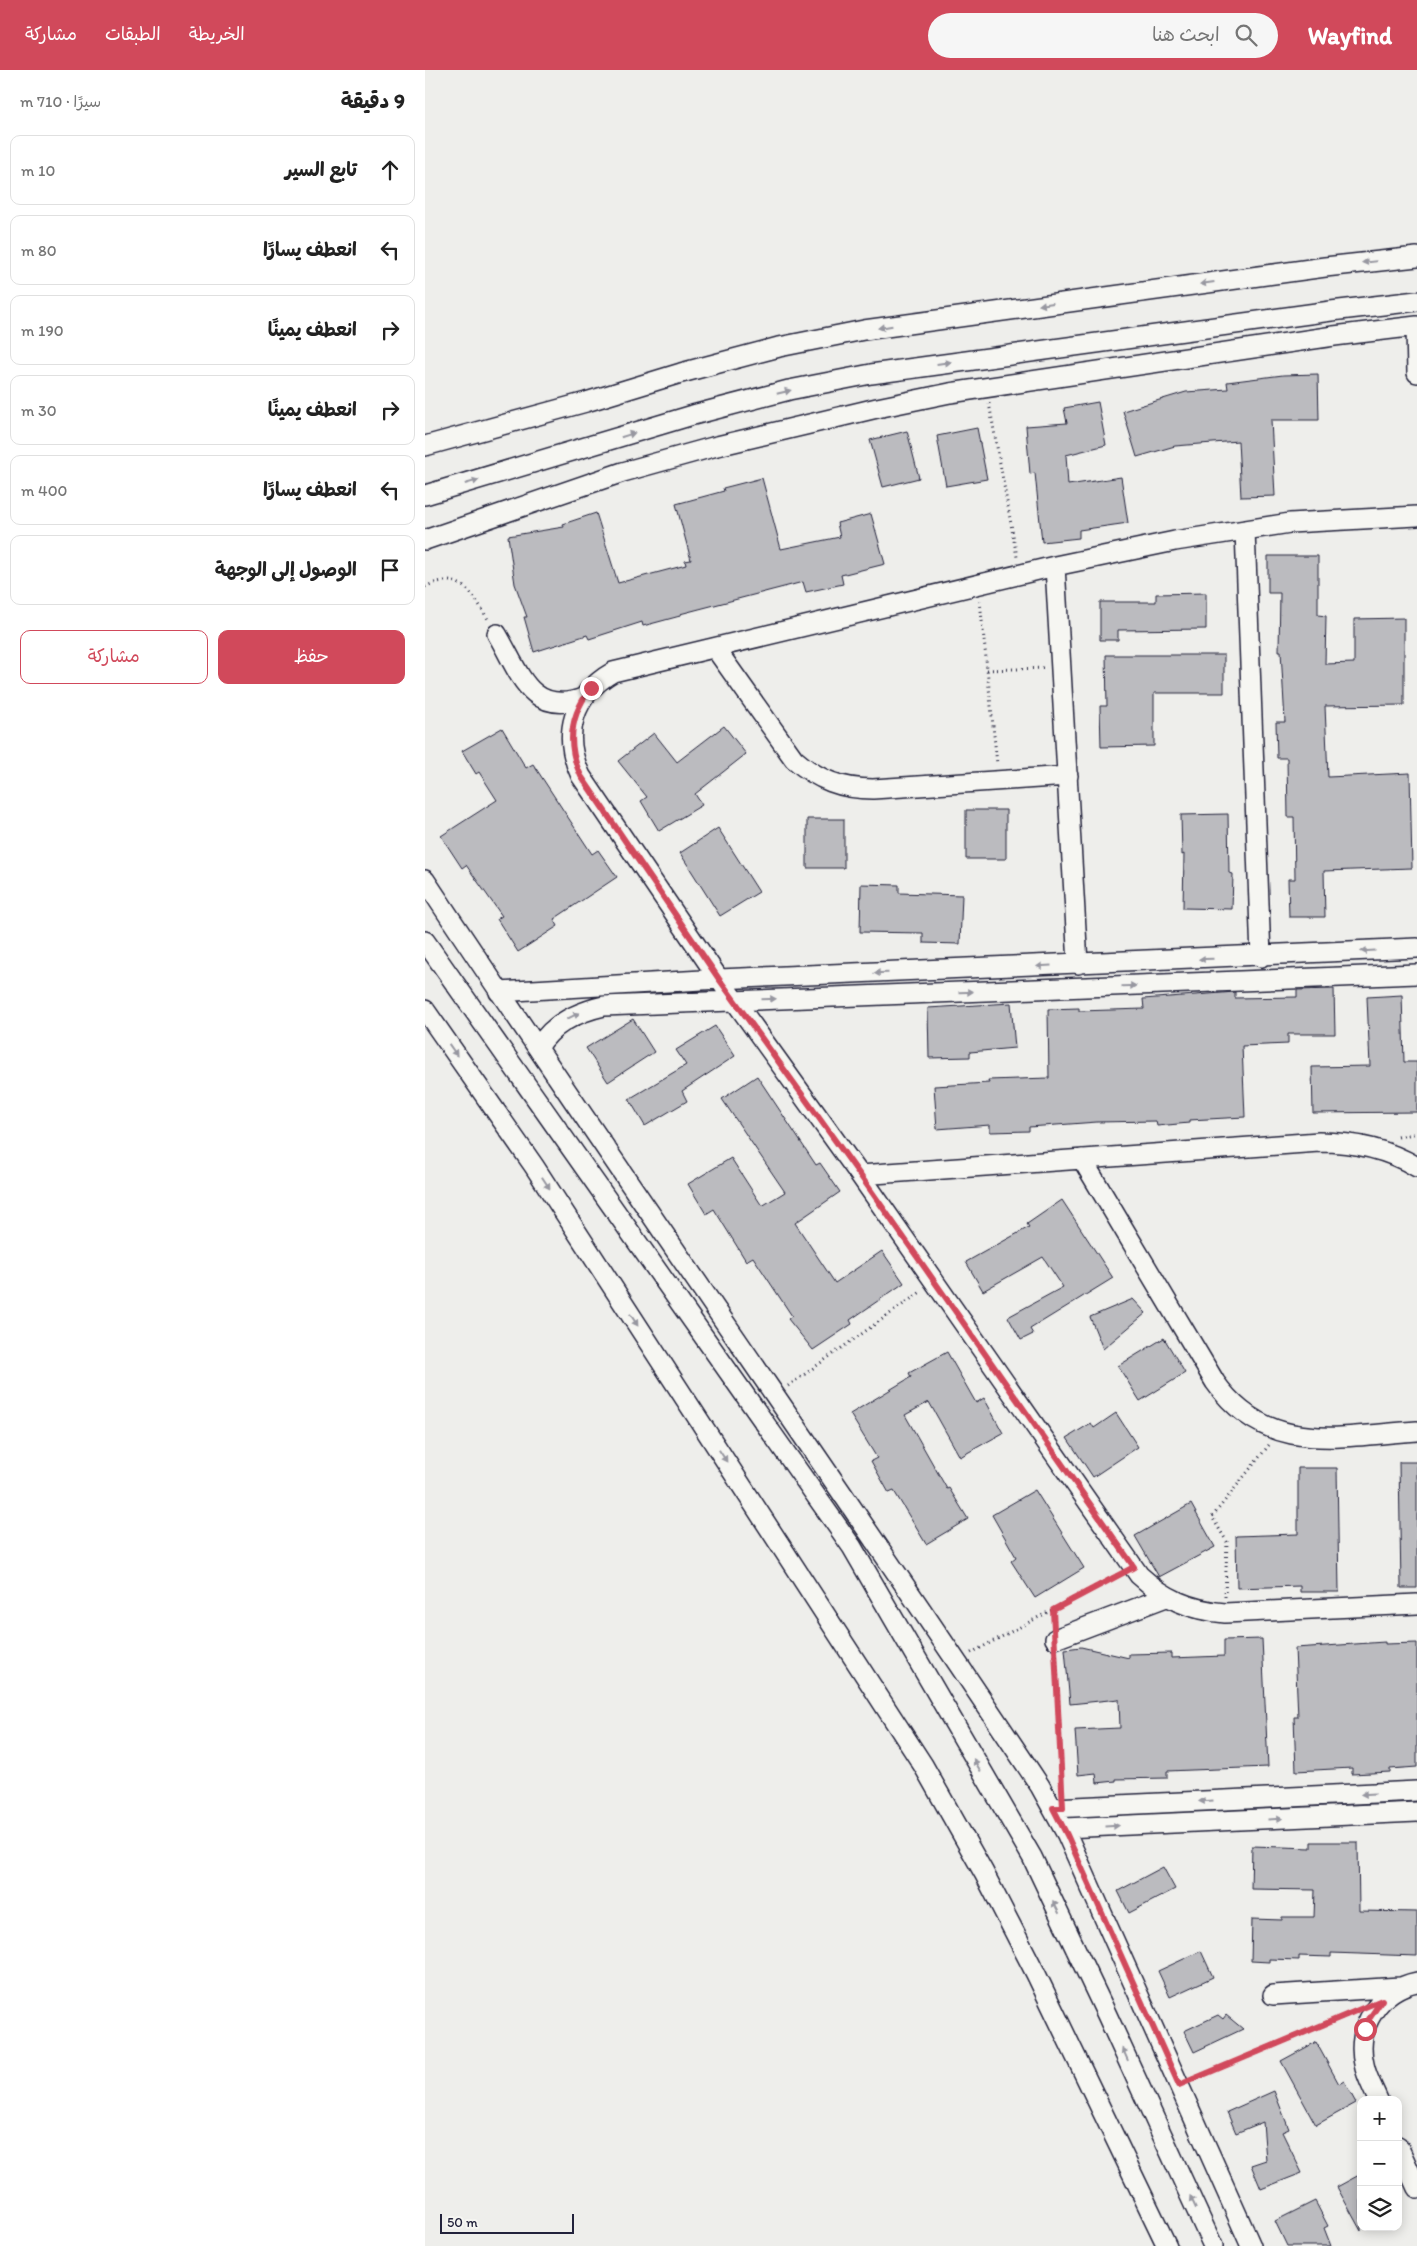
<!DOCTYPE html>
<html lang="ar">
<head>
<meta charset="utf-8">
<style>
  :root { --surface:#fff; --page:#f6f6f6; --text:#222; --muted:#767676; --line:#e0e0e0; --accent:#d1495b }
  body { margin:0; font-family:Itim,"Playpen Sans Arabic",sans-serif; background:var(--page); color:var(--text); direction:rtl }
  .controls { position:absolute; right:15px; bottom:15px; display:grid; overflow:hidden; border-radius:10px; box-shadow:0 2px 12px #0003 }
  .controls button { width:45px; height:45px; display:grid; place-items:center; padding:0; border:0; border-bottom:1px solid var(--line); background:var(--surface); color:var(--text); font:25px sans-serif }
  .scale { position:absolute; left:15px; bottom:12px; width:134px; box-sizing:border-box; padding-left:5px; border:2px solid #22223b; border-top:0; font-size:14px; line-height:18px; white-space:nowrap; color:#22223b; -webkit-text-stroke:4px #f6f6f2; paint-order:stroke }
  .stop { position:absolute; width:15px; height:15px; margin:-11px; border:4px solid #d1495b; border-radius:50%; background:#fff }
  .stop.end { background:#d1495b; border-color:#fff; box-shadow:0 1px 5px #0008 }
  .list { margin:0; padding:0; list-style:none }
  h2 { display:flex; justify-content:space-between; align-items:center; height:65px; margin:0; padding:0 20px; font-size:21px }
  h2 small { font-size:16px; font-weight:400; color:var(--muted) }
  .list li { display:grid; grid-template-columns:32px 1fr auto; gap:15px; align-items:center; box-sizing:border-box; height:70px; margin:0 10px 10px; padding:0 10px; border:1px solid var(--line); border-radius:10px }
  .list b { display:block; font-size:19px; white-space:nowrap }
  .list em { font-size:16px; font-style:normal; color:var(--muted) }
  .actions { display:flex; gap:10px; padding:15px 20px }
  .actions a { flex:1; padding:11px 0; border:1px solid var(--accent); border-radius:10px; text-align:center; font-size:18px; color:var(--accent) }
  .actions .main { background:var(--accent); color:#fff }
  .icon { flex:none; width:28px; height:28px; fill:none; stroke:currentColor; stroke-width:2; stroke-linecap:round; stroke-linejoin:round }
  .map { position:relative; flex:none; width:992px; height:2176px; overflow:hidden; direction:ltr }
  header { display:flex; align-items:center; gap:30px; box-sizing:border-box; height:70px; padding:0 25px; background:var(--accent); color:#fff }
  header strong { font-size:24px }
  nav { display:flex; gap:28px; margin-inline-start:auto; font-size:18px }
  .search { width:350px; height:45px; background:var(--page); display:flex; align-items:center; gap:12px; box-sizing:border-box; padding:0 18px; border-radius:28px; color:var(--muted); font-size:19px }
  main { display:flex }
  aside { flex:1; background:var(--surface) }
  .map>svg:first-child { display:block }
</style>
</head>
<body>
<header>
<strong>Wayfind</strong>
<div class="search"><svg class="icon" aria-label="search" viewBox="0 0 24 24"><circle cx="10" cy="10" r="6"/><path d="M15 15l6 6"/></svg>ابحث هنا</div>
<nav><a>الخريطة</a><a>الطبقات</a><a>مشاركة</a></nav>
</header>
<main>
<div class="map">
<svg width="992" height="2176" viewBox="0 0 992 2176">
  <rect width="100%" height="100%" fill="#eeeeeb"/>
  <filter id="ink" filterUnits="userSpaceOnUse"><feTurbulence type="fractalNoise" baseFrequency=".02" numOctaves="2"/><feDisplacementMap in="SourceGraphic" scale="10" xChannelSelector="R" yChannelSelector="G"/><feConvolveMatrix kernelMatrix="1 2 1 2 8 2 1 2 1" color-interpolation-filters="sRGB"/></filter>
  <g filter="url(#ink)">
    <!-- building -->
    <path fill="#bbbbbf" stroke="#22223b" d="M893 304 894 350H846L850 426 816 427 813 371 750 376 712 387 698 341 761 322 803 319 802 312 858 305Z
      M673 332 681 375 641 385 643 415 696 407 703 453 654 460V468L617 472 610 403 605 404 601 356 642 353 639 338Z
      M552 358 562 409 521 416 512 366Z
      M482 361 494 408 458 417 445 370Z
      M337 408 356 479 415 467 412 453 446 444 460 494 416 505 418 514 381 522 378 512 255 544V546L218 556 217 552 164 569 162 565 109 582 99 547H102L90 514 83 466 139 457 138 454 171 443 193 513 261 495 260 491 266 490 251 434 299 421 298 418Z
      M843 486H893V545L901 546 900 594 929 593V549L979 548V635L900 636 903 707 985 703 987 798 899 801 900 847H864L863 809H870L869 747H863L862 688H852L851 652H860L856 581H854L855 523H843Z
      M781 523V559L693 560V570H675V532H731V524Z
      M681 585H799V623H729V676L676 677 675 636H682Z
      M299 656 321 684 270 724 277 735 234 761 216 731 222 727 193 691 229 663 252 692Z
      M77 658 101 698 108 694 167 784 173 780 192 807 129 849 133 856 93 882 72 849 77 846 41 795 37 798 16 766 72 730 54 702 51 704 37 681Z
      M541 740H581V789H541Z
      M803 744 804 803 808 804 807 839 758 838 759 784 757 785 756 745Z
      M382 749H419V798H382Z
      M293 758 334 822 295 846 255 783Z
      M436 814 474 815V823L537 825 535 874 498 873V863L435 862Z
      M909 919 910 964H863V974L817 976 820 1047 764 1050V1053L732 1056 731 1051 672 1052 604 1057V1061L565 1062V1055L512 1059 509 1016 564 1013 563 1010 624 1008 623 939 654 938V941L719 939 718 929 810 922V928L872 927V920Z
      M977 925 979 992H992V1042L888 1043 887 997 945 996 942 927Z
      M586 933 590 978 545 982V987L504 988 503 938Z
      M208 949 229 982 183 1012 161 978Z
      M290 956 310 986 257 1021 262 1031 220 1056 204 1029 261 995 251 980Z
      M332 1006 391 1095 395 1093 415 1122 370 1153 410 1213 457 1181 479 1213 425 1250 427 1254 388 1280 363 1249 367 1246 328 1187 321 1191 289 1139 281 1144 263 1114 306 1088 337 1136 360 1122 297 1029Z
      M637 1130 688 1208 605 1259 608 1264 596 1270 583 1247 638 1217 618 1187 558 1221 541 1192 604 1157 602 1154Z
      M708 1229 721 1243 678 1279 665 1247Z
      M739 1268 760 1303 715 1331 693 1296Z
      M522 1282 551 1333 559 1328 578 1363 535 1387 504 1332 480 1345 522 1419 524 1418 543 1449 501 1474 469 1421 464 1423 446 1391 452 1388 425 1344 486 1307 484 1303Z
      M691 1343 713 1377 668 1407 642 1368 666 1353 669 1358Z
      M974 1392H992V1518H976Z
      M873 1398H912L914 1522H875V1516L812 1518 811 1466 873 1464Z
      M610 1420 659 1498 610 1528 586 1491 591 1487 567 1445Z
      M766 1434 790 1477 734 1507 710 1466Z
      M837 1569 843 1697 742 1701V1708L691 1709V1711L672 1713 671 1703 653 1705 650 1660 695 1658 694 1629 645 1634 640 1579 656 1577 704 1588V1584L746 1583V1588L799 1586V1570Z
      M960 1572V1574L992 1573V1697L965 1699V1702L927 1704V1698L871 1701 869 1647H873L870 1578Z
      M886 1772H933L934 1841 992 1842V1886L906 1883V1887L874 1886V1890L844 1889V1892L826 1891 827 1849 857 1850V1847H889L890 1820 826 1819 827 1776 886 1778Z
      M738 1797 750 1819 704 1843 693 1821Z
      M776 1881 788 1907 745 1927 733 1901Z
      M793 1945 798 1949 801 1945 818 1959 769 1982 759 1961Z
      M891 1972 914 2014 919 2011 931 2033 891 2055 856 1991Z
      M849 2021 864 2059 857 2062 877 2103 836 2119 826 2095 841 2090 838 2052 811 2063 802 2042Z
      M936 2104V2161L912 2117Z
      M890 2131 903 2156 899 2158 906 2176H862L850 2151Z"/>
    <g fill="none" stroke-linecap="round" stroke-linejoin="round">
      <!-- minor casing -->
      <g stroke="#22223b" stroke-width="22">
        <path id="minor" d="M991 257 992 303
          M0 376 161 332 256 303 354 277 439 260 900 197 992 187
          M0 425 268 345 364 320 446 304 906 241 992 231
          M992 446 865 453 750 471 630 496 188 602C148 625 136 664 156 706L294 909 435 1105 714 1505C740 1529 765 1540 800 1543L992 1534
          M820 460 836 887
          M0 470 198 402 288 377 452 338 525 323 909 266 992 256
          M630 496 653 894
          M72 564C94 601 105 647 158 628
          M290 578 369 689C393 710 417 719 448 719L643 706
          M0 810C201 1114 413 1412 615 1716L642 1765 826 2176
          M0 871 427 1477 607 1787 682 1945 788 2176
          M74 922 294 909 992 878
          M0 940 109 1096 498 1695 559 1803 611 1904 742 2176
          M113 978C127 954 152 942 179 936L992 904
          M657 1089 790 1312C842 1386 914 1366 992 1361
          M435 1105 894 1072C929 1072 962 1079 992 1097
          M630 1569 741 1527
          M628 1738 992 1721
          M639 1758 992 1742
          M848 1925 975 1917
          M953 2030C948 2018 941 2006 939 1994 930 1957 955 1919 992 1912
          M973 2076 992 2118"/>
      </g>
      <!-- path -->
      <path stroke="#22223b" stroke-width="3" stroke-dasharray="1 4" stroke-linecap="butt" d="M564 333 592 487
        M0 517C35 499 48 524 64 551
        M555 531 572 694
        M562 600 619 598
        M973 1067 992 1063
        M363 1316 497 1221
        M800 1527 802 1472 787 1447 844 1375
        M628 1540 629 1551
        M546 1583 693 1505
        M631 1585 637 1716
        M768 2009 927 1943"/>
      <!-- minor -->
      <use href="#minor" stroke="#f6f6f2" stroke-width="19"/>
    </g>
    <!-- one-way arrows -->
    <defs><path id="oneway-solid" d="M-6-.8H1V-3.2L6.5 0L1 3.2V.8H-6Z" transform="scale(1.25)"/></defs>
    <g fill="#9797a0">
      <use href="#oneway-solid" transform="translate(944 192) rotate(174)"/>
      <use href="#oneway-solid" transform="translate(782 213) rotate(172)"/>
      <use href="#oneway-solid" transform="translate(621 234) rotate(172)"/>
      <use href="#oneway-solid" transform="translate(460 257) rotate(171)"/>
      <use href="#oneway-solid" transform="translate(519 293) rotate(-8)"/>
      <use href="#oneway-solid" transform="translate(359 322) rotate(-14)"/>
      <use href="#oneway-solid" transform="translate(203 365) rotate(-17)"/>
      <use href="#oneway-solid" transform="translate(47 412) rotate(-16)"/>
      <use href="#oneway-solid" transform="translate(943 881) rotate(177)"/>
      <use href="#oneway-solid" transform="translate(781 889) rotate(178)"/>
      <use href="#oneway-solid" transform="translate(619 896) rotate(177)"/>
      <use href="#oneway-solid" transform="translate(456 903) rotate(178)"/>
      <use href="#oneway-solid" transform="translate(704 916) rotate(-2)"/>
      <use href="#oneway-solid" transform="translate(541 922) rotate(-2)"/>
      <use href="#oneway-solid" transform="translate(344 929) rotate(-2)"/>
      <use href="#oneway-solid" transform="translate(148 946) rotate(-26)"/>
      <use href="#oneway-solid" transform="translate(28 980) rotate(55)"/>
      <use href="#oneway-solid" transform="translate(121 1113) rotate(57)"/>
      <use href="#oneway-solid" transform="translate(209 1250) rotate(57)"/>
      <use href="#oneway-solid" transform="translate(298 1386) rotate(57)"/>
      <use href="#oneway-solid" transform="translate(552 1695) rotate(-120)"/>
      <use href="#oneway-solid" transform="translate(943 1724) rotate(177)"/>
      <use href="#oneway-solid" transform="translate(781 1731) rotate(177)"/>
      <use href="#oneway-solid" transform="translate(850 1749) rotate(-3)"/>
      <use href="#oneway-solid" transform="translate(687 1756) rotate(-3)"/>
      <use href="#oneway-solid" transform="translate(631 1837) rotate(-116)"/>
      <use href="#oneway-solid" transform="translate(700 1984) rotate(-114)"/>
      <use href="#oneway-solid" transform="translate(768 2132) rotate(-115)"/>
    </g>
  </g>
  <g fill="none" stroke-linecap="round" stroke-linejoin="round" filter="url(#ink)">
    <!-- route -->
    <path stroke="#d1495b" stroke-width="6" d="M166 618C145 645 141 674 156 706L294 909 435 1105 709 1497 628 1540 638 1738H628L642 1765 754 2015 957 1930 944 1949 940 1959"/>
  </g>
</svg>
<div class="controls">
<button>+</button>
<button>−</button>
<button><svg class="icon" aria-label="layers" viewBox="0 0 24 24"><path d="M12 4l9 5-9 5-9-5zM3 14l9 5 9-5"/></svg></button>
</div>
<div class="scale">50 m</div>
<div class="stop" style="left:940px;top:1959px"></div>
<div class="stop end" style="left:166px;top:618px"></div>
</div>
<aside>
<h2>9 دقيقة<small>سيرًا · 710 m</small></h2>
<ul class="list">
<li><svg class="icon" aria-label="ahead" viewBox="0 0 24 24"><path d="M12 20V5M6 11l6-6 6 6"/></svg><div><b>تابع السير</b></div><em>10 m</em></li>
<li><svg class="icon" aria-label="left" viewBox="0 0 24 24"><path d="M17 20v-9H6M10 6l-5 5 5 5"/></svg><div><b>انعطف يسارًا</b></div><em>80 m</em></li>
<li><svg class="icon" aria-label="right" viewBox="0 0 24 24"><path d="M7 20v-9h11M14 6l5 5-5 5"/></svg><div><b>انعطف يمينًا</b></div><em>190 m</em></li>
<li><svg class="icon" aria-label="right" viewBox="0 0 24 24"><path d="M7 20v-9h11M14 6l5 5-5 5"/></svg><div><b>انعطف يمينًا</b></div><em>30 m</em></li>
<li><svg class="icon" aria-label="left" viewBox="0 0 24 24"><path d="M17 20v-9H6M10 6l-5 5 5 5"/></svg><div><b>انعطف يسارًا</b></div><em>400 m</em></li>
<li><svg class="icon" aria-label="arrive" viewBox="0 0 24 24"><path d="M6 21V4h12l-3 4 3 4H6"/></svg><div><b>الوصول إلى الوجهة</b></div></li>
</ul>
<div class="actions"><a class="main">حفظ</a><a>مشاركة</a></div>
</aside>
</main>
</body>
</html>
